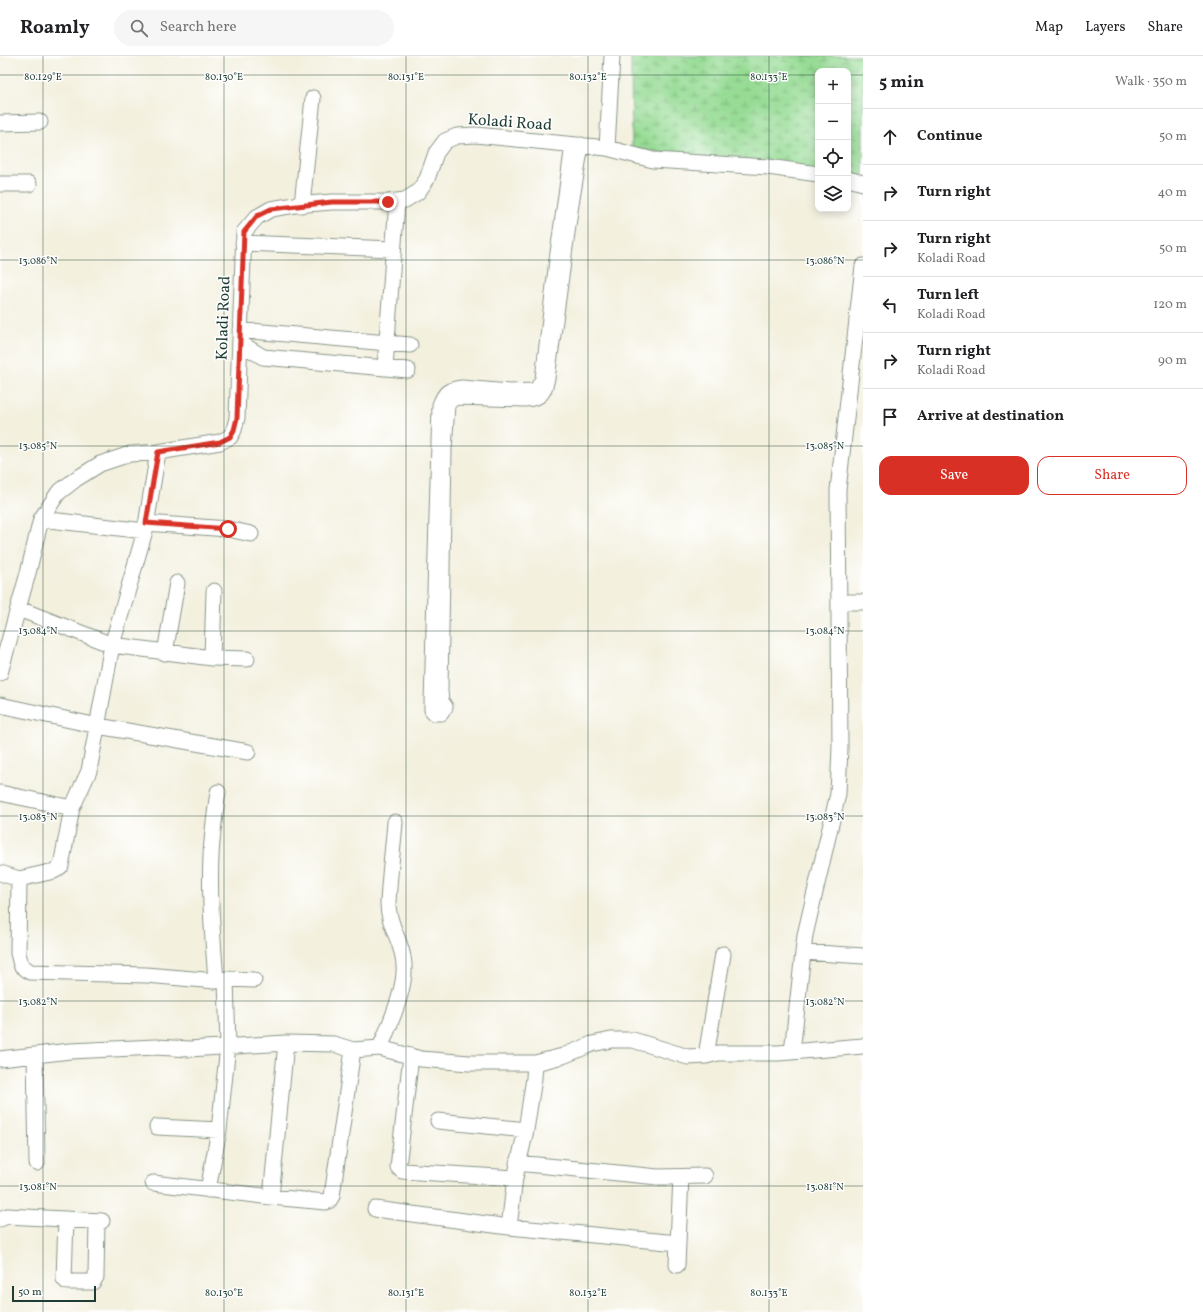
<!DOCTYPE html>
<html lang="en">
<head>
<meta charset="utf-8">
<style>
  :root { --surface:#fff; --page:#f6f6f6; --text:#202124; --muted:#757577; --line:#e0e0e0; --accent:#d93025 }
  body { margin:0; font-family:Vollkorn,serif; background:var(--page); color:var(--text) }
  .controls { position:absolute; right:12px; top:12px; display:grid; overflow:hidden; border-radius:8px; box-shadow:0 2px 10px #0003 }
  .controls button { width:36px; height:36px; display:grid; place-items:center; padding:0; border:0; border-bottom:1px solid var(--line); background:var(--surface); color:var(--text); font:20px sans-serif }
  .scale { position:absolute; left:12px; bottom:10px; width:84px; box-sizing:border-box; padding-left:4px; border:2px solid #1f3d34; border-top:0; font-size:11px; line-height:14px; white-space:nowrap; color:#1f3d34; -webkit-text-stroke:3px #fff; paint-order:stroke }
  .stop { position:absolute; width:12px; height:12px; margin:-9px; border:3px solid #d93025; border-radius:50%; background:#fff }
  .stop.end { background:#d93025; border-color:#fff; box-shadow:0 1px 4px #0008 }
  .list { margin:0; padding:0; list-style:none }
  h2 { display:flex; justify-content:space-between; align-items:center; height:52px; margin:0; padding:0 16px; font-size:17px }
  h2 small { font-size:13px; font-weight:400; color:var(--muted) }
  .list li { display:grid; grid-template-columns:26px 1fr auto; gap:12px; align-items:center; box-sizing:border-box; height:56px; padding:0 16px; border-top:1px solid var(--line) }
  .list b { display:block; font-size:15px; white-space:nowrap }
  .list p { margin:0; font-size:13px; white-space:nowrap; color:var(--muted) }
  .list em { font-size:13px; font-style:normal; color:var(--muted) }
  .actions { display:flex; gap:8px; padding:12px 16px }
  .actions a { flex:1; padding:9px 0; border:1px solid var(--accent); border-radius:12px; text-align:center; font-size:14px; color:var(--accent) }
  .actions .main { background:var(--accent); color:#fff }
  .icon { flex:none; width:22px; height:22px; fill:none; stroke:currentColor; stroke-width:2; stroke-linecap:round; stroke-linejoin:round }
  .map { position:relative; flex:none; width:863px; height:1256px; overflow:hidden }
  header { display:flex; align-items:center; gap:24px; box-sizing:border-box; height:56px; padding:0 20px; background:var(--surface); border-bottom:1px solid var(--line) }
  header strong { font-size:19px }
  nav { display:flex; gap:22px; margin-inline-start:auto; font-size:14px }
  .search { width:280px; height:36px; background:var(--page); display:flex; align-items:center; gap:10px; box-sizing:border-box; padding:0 14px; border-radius:22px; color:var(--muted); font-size:15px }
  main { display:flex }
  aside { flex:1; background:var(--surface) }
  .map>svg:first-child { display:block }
</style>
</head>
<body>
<header>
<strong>Roamly</strong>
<div class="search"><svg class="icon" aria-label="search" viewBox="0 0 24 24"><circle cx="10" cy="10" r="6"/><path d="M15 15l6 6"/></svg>Search here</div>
<nav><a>Map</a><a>Layers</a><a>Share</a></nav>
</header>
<main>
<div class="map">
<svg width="863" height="1256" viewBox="0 0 863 1256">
  <defs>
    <pattern id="wetland-marsh" width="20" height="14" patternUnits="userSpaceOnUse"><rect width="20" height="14" fill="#97dc95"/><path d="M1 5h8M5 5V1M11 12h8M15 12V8" fill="none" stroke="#7bb47a"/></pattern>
  </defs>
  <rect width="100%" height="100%" fill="#fff"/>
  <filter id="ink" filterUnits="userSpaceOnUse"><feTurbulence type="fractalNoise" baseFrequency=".025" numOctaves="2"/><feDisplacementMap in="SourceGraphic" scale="8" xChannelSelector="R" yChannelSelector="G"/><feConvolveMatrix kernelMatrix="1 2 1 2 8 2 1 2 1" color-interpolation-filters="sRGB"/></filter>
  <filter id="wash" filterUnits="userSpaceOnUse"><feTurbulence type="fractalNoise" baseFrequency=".012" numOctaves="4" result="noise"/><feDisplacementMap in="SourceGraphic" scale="16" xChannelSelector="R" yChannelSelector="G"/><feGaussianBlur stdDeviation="0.9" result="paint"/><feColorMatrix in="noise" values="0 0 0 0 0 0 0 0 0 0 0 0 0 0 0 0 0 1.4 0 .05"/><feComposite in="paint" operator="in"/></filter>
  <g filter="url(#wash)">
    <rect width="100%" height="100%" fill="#f3f0de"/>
    <!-- wetland -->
    <path fill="url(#wetland-marsh)" stroke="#5b8c64" d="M631 0H863V128L848 126V15H818V121L632 92Z"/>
  </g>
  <g filter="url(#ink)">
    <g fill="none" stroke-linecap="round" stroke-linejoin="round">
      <!-- minor casing -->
      <g stroke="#899689" stroke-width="17">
        <path id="minor" d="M0 67 40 66
          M573 89 557 204 543 323 536 335 509 336 462 332C448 334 445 336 440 349L432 648V654L435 657H441L445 651 441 645 440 635 444 393 447 349 451 344 456 341 525 343C541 342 544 337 547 322L571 148 581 89
          M607 92 612 0
          M848 123 863 127
          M0 128H29
          M302 149 313 42
          M243 187 393 193
          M240 274 410 289
          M240 287 263 301 408 314
          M385 312 397 145
          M41 463 145 475
          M146 467 228 473 251 478
          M839 546H863
          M19 553 112 589 212 602 247 603
          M165 597 177 527
          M212 602 214 535
          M0 617 28 517 41 463 58 437 76 423 100 408 130 398 158 396 220 386 230 381 234 374 237 362 244 176 257 161 271 153 295 149 332 146H388L405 144 418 136 427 123 436 97 445 85 457 80 476 79 607 92 653 104 768 111 818 118
          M0 649 98 670 248 696
          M0 737 72 752
          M0 817 19 823 54 815 61 810 72 752 89 715 112 589 145 475 158 396
          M19 823 18 897 21 909 30 916 146 919 216 925 226 923 254 924
          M803 896 863 900
          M216 925C213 883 209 842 211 800 212 778 215 757 218 736
          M286 987 334 988 353 994 380 992 421 1003 469 1007H535L563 1000 592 988 611 984H633L688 1001 706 1000 718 997H778L863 990
          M380 992C390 967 409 928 403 901 400 883 388 867 388 848 389 821 393 793 395 766
          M792 996 805 879 838 738 840 691 838 434 863 210
          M35 999 37 1107
          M411 1000 398 1111 402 1115 515 1122
          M706 1000 723 898
          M0 1003 70 995 156 991 189 993 286 987 271 1141
          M438 1065 526 1074
          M157 1071 219 1074
          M517 1107 658 1121 705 1120
          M153 1127 271 1141 326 1146 329 1145 332 1140 353 994
          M208 1134 219 1074 228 990 226 923
          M375 1153 509 1171 678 1187
          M0 1163 7 1160 102 1165
          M66 1163 64 1223 67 1226H93L96 1221 97 1165
          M509 1171 515 1122 526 1074 534 1022 535 1007
          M677 1209 681 1121"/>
      </g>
      <!-- minor -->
      <use href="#minor" stroke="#fff" stroke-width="15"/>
    </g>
  </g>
  <g fill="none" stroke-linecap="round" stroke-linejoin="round" filter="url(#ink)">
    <!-- route -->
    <path stroke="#d93025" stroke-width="5" d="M228 473 146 467 158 396 220 386 230 381 234 374 237 362 244 176 257 160 271 153 332 146H388"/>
  </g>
  <!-- ticks -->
  <path fill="none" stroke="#1f3d34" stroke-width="1" stroke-opacity="0.45" d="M43 0V1256M224 0V1256M406 0V1256M588 0V1256M769 0V1256M0 19H818M848 19H863M0 204H863M0 390H863M0 575H863M0 760H863M0 945H863M0 1130H863"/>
  <g text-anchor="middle" stroke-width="3" stroke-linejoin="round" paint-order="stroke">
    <!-- street labels -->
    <g font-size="16" fill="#1f3d34" stroke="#fff">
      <text transform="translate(510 65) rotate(4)" y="6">Koladi Road</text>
      <text transform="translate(222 262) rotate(-88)" y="6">Koladi Road</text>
    </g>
  </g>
  <g font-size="10" text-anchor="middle" fill="#1f3d34" stroke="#fff" stroke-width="3" stroke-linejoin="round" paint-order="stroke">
    <text x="43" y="24">80.129°E</text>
    <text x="224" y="24">80.130°E</text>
    <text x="406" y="24">80.131°E</text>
    <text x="588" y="24">80.132°E</text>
    <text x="769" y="24">80.133°E</text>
    <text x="38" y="208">13.086°N</text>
    <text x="825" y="208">13.086°N</text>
    <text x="38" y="393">13.085°N</text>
    <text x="825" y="393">13.085°N</text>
    <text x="38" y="578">13.084°N</text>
    <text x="825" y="578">13.084°N</text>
    <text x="38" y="764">13.083°N</text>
    <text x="825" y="764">13.083°N</text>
    <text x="38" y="949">13.082°N</text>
    <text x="825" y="949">13.082°N</text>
    <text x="38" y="1134">13.081°N</text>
    <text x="825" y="1134">13.081°N</text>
    <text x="224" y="1240">80.130°E</text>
    <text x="406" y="1240">80.131°E</text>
    <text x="588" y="1240">80.132°E</text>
    <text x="769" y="1240">80.133°E</text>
  </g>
</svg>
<div class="controls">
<button>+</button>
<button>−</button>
<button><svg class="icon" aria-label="locate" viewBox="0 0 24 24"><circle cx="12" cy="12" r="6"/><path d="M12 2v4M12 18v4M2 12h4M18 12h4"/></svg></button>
<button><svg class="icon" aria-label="layers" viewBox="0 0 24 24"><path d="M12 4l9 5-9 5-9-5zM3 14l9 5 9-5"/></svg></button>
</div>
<div class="scale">50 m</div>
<div class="stop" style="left:228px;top:473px"></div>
<div class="stop end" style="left:388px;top:146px"></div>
</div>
<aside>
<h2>5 min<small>Walk · 350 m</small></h2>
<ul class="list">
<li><svg class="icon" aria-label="ahead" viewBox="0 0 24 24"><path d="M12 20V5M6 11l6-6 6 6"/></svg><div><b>Continue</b></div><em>50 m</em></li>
<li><svg class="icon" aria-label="right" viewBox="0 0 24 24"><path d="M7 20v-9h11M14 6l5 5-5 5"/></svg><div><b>Turn right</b></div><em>40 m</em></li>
<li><svg class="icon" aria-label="right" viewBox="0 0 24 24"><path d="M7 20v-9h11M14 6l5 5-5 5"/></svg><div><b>Turn right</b><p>Koladi Road</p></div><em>50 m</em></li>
<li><svg class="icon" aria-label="left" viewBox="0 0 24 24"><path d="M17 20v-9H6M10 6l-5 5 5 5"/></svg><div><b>Turn left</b><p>Koladi Road</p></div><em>120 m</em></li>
<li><svg class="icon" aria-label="right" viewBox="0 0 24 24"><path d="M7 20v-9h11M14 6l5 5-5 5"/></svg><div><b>Turn right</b><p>Koladi Road</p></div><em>90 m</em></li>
<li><svg class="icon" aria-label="arrive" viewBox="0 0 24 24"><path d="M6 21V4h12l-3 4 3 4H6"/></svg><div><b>Arrive at destination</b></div></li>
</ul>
<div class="actions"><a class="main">Save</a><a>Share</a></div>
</aside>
</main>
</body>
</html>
